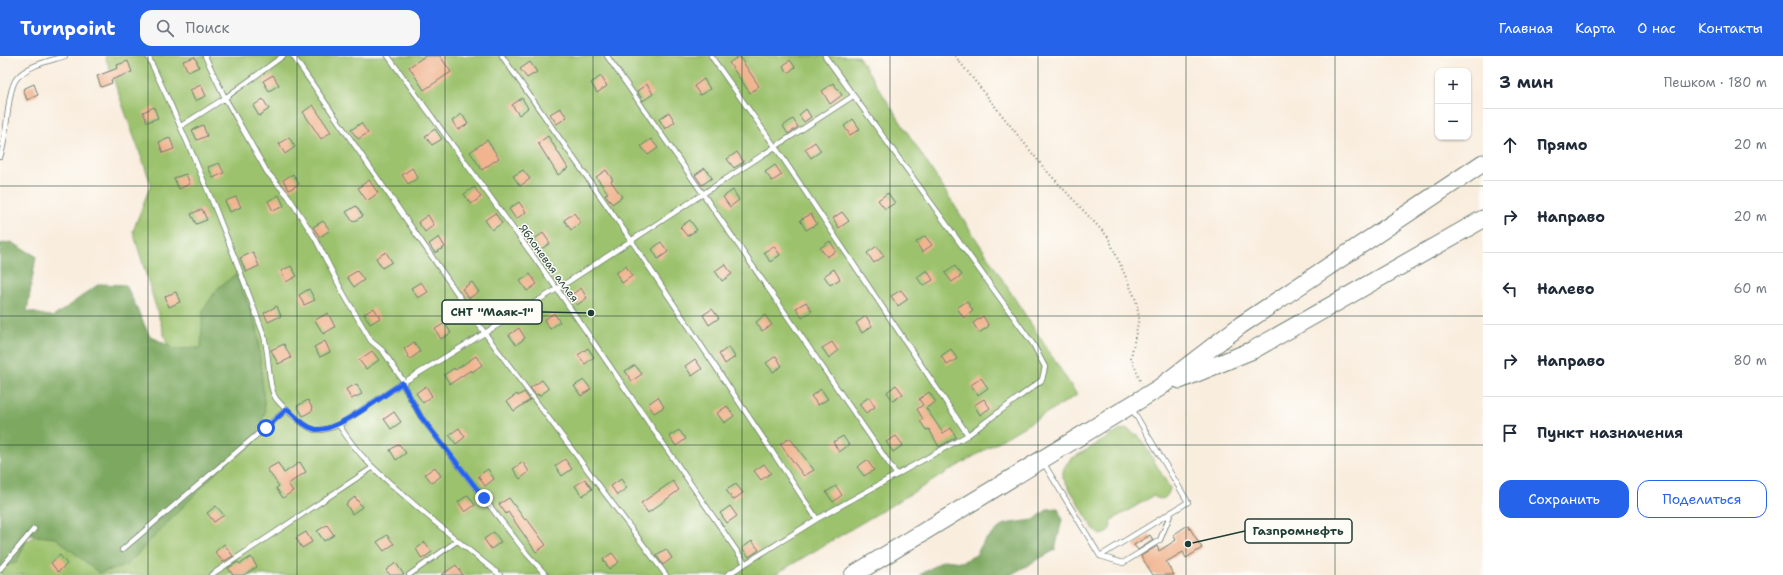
<!DOCTYPE html>
<html lang="ru">
<head>
<meta charset="utf-8">
<style>
  :root { --surface:#fff; --page:#f6f6f7; --text:#1f2937; --muted:#747a83; --line:#e0e1e3; --accent:#2563eb }
  body { margin:0; font-family:"Shantell Sans",sans-serif; background:var(--page); color:var(--text) }
  .controls { position:absolute; right:12px; top:12px; display:grid; overflow:hidden; border-radius:8px; box-shadow:0 1px 3px #0004 }
  .controls button { width:36px; height:36px; display:grid; place-items:center; padding:0; border:0; border-bottom:1px solid var(--line); background:var(--surface); color:var(--text); font:20px sans-serif }
  .stop { position:absolute; width:12px; height:12px; margin:-9px; border:3px solid #2563eb; border-radius:50%; background:#fff }
  .stop.end { background:#2563eb; border-color:#fff; box-shadow:0 1px 4px #0008 }
  .list { margin:0; padding:0; list-style:none }
  h2 { display:flex; justify-content:space-between; align-items:center; height:52px; margin:0; padding:0 16px; font-size:17px }
  h2 small { font-size:13px; font-weight:400; color:var(--muted) }
  .list li { display:grid; grid-template-columns:26px 1fr auto; gap:12px; align-items:center; box-sizing:border-box; height:72px; padding:0 16px; border-top:1px solid var(--line) }
  .list b { display:block; font-size:15px; white-space:nowrap }
  .list em { font-size:13px; font-style:normal; color:var(--muted) }
  .actions { display:flex; gap:8px; padding:12px 16px }
  .actions a { flex:1; padding:9px 0; border:1px solid var(--accent); border-radius:12px; text-align:center; font-size:14px; color:var(--accent) }
  .actions .main { background:var(--accent); color:#fff }
  .icon { flex:none; width:22px; height:22px; fill:none; stroke:currentColor; stroke-width:2; stroke-linecap:round; stroke-linejoin:round }
  .map { position:relative; flex:none; width:1483px; height:519px; overflow:hidden }
  header { display:flex; align-items:center; gap:24px; box-sizing:border-box; height:56px; padding:0 20px; background:var(--accent); color:#fff }
  header strong { font-size:19px }
  nav { display:flex; gap:22px; margin-inline-start:auto; font-size:14px }
  .search { width:280px; height:36px; background:var(--page); display:flex; align-items:center; gap:10px; box-sizing:border-box; padding:0 14px; border-radius:12px; color:var(--muted); font-size:15px }
  main { display:flex }
  aside { flex:1; background:var(--surface) }
  .map>svg:first-child { display:block }
</style>
</head>
<body>
<header>
<strong>Turnpoint</strong>
<div class="search"><svg class="icon" aria-label="search" viewBox="0 0 24 24"><circle cx="10" cy="10" r="6"/><path d="M15 15l6 6"/></svg>Поиск</div>
<nav><a>Главная</a><a>Карта</a><a>О нас</a><a>Контакты</a></nav>
</header>
<main>
<div class="map">
<svg width="1483" height="519" viewBox="0 0 1483 519">
  <rect width="100%" height="100%" fill="#fdfcf7"/>
  <filter id="ink" filterUnits="userSpaceOnUse"><feTurbulence type="fractalNoise" baseFrequency=".025" numOctaves="2"/><feDisplacementMap in="SourceGraphic" scale="8" xChannelSelector="R" yChannelSelector="G"/><feConvolveMatrix kernelMatrix="1 2 1 2 8 2 1 2 1" color-interpolation-filters="sRGB"/></filter>
  <filter id="wash" filterUnits="userSpaceOnUse"><feTurbulence type="fractalNoise" baseFrequency=".012" numOctaves="4" result="noise"/><feDisplacementMap in="SourceGraphic" scale="16" xChannelSelector="R" yChannelSelector="G"/><feGaussianBlur stdDeviation="0.9" result="paint"/><feColorMatrix in="noise" values="0 0 0 0 0 0 0 0 0 0 0 0 0 0 0 0 0 1.4 0 .05"/><feComposite in="paint" operator="in"/></filter>
  <g filter="url(#wash)">
    <rect width="100%" height="100%" fill="#f9edde"/>
    <!-- green -->
    <path fill="#9cc26d" stroke="#5e8050" d="M105 0H858L1077 339 774 519H0V504L192 371 133 175 151 128Z
      M1127 373 1139 380 1170 432C1168 442 1162 446 1153 440L1110 465 1111 470 1108 477 1100 479 1095 475 1063 422C1062 413 1065 409 1071 403L1121 374Z"/>
    <!-- forest -->
    <path fill="#7da860" stroke="#4e724a" d="M11 186 36 200 27 255 53 261 99 228 126 229 149 279 174 293 201 292 203 254 218 232 236 218 257 270 265 356 254 388 228 404 126 510 99 517 56 482 28 479 17 506 0 511V188Z
      M1058 452 1062 464 1055 494 1010 519H920L944 504 962 506 976 499 984 485 1004 468 1034 464 1048 453Z"/>
    <g id="blocks">
      <!-- building -->
      <path fill="#f1b48f" d="M425 0H440L451 16 424 34 409 11Z
        M739 0 759 30 750 37 729 7Z
        M195 1 199 11 188 16 183 5Z
        M790 4 795 11 788 17 783 10Z
        M128 5 132 16 111 24 112 27 101 31 97 20 118 12 117 9Z
        M530 6 537 16 527 22 520 13Z
        M273 19 279 29 269 35 263 25Z
        M601 20 607 30 597 37 591 27Z
        M704 23 710 33 700 39 694 30Z
        M833 27 842 39 830 48 822 35Z
        M34 28 38 39 27 44 23 33Z
        M647 28 653 38 643 45 637 35Z
        M201 29 206 40 195 45 190 34Z
        M522 42 528 52 519 59 512 49Z
        M263 43 269 53 259 60 253 50Z
        M313 49 331 76 321 83 303 56Z
        M154 51 158 62 147 66 143 56Z
        M560 52 567 61 557 68 550 58Z
        M806 53 811 61 804 66 799 59Z
        M669 56 675 66 665 73 659 63Z
        M462 58 468 68 458 74 452 65Z
        M793 63 798 71 788 78 783 70Z
        M853 63 860 73 850 79 844 70Z
        M361 67 368 77 358 83 351 74Z
        M203 69 207 80 197 84 192 74Z
        M435 73 442 83 432 89 425 80Z
        M548 80 568 112 558 119 538 87Z
        M289 81 295 91 285 98 279 88Z
        M170 82 174 93 163 97 159 86Z
        M651 83 658 92 648 99 641 90Z
        M487 84 499 102 482 114 470 96Z
        M815 86 821 95 811 102 805 93Z
        M737 96 744 106 734 112 727 103Z
        M219 107 224 117 213 122 208 111Z
        M775 109 782 119 772 125 765 116Z
        M412 112 418 122 408 128 402 119Z
        M705 112 712 122 702 129 695 119Z
        M523 114 530 123 520 130 513 120Z
        M606 114 613 124 611 125 622 141 612 148 605 138 608 137 596 121Z
        M186 118 190 128 179 133 174 122Z
        M293 118 299 128 289 134 283 124Z
        M369 124 378 137 367 145 358 132Z
        M474 131 481 141 471 148 464 138Z
        M733 134 739 144 730 151 723 141Z
        M888 137 895 147 885 153 878 144Z
        M279 139 284 150 273 155 268 145Z
        M236 141 241 151 230 156 225 145Z
        M519 146 526 156 516 163 509 153Z
        M356 150 363 160 353 166 346 156Z
        M202 153 207 164 196 168 191 158Z
        M842 156 849 165 839 172 833 162Z
        M495 157 502 167 492 174 485 164Z
        M574 157 581 167 571 174 564 164Z
        M811 158 817 168 806 174 800 164Z
        M428 159 434 169 425 176 418 166Z
        M690 164 697 174 687 180 680 171Z
        M323 165 330 174 320 181 313 171Z
        M543 177 550 187 540 194 533 184Z
        M925 180 932 189 922 196 916 186Z
        M439 181 445 191 435 197 429 188Z
        M830 185 836 195 827 201 820 192Z
        M661 186 668 196 658 203 652 193Z
        M774 190 780 199 770 206 764 196Z
        M877 190 884 200 874 207 867 197Z
        M253 196 259 210 246 216 240 202Z
        M386 196 392 206 382 212 376 202Z
        M725 208 732 218 722 225 715 215Z
        M291 210 297 220 286 226 281 215Z
        M626 210 632 220 622 227 616 217Z
        M955 210 962 219 952 226 945 217Z
        M834 213 840 223 830 229 824 220Z
        M927 214 933 224 923 230 917 221Z
        M357 215 364 224 354 231 347 221Z
        M530 218 537 228 527 235 520 225Z
        M421 226 428 236 418 242 411 232Z
        M472 226 479 236 469 242 462 233Z
        M581 232 587 242 577 249 571 239Z
        M309 233 315 244 304 249 299 239Z
        M901 234 908 243 898 250 891 240Z
        M176 236 180 246 169 251 165 240Z
        M967 245 973 255 964 262 957 252Z
        M806 246 812 255 802 262 796 252Z
        M277 250 281 260 268 266 264 257Z
        M374 252 380 262 370 268 364 258Z
        M712 253 719 262 709 269 703 259Z
        M328 257 335 271 323 278 315 264Z
        M554 257 560 266 550 273 544 264Z
        M765 259 772 269 762 275 756 266Z
        M866 260 872 270 862 277 856 267Z
        M983 260 989 270 979 277 973 267Z
        M445 267 451 277 441 283 435 273Z
        M519 272 525 282 516 289 509 279Z
        M325 285 330 296 320 301 314 291Z
        M414 286 420 296 410 303 404 293Z
        M832 286 838 295 829 302 822 292Z
        M284 288 291 302 278 308 271 294Z
        M729 291 735 301 725 308 719 298Z
        M588 292 594 301 585 308 578 299Z
        M951 293 957 303 947 309 941 300Z
        M372 295 379 304 366 313 359 304Z
        M476 300 482 309 472 316 471 314 450 328 444 319 454 312 455 314Z
        M776 300 782 310 773 316 766 307Z
        M695 303 702 313 692 320 685 310Z
        M635 309 642 318 632 325 625 315Z
        M981 322 988 332 978 339 971 329Z
        M542 324 549 333 539 340 538 338 536 339 530 332Z
        M584 324 591 333 581 340 574 330Z
        M357 328 362 338 351 343 346 333Z
        M896 329 903 338 893 345 887 336Z
        M426 330 432 340 423 347 416 337Z
        M821 333 828 343 818 349 811 340Z
        M524 336 530 344 514 355 507 345 517 338 518 340Z
        M929 336 936 346 926 352 943 377 951 372 956 381 939 391 929 373 926 374 920 365 923 363 917 353 923 349 919 343Z
        M658 341 664 351 654 357 648 348Z
        M869 341 875 351 866 357 859 348Z
        M984 343 990 352 980 359 974 349Z
        M308 344 313 354 303 360 297 350Z
        M727 350 734 360 724 367 717 357Z
        M394 356 401 366 391 373 384 363Z
        M459 372 465 381 456 388 449 379Z
        M679 374 686 383 676 390 669 380Z
        M843 380 849 389 839 396 833 386Z
        M896 380 903 389 893 396 886 386Z
        M790 382 814 414 804 420 780 388Z
        M399 388 406 397 396 404 390 394Z
        M565 403 572 413 562 420 555 410Z
        M867 404 874 414 864 420 857 411Z
        M300 406 306 416 288 428 293 435 283 442 276 432 279 430 267 413 278 407 284 417Z
        M523 406 529 416 520 423 513 413Z
        M764 408 771 417 761 424 754 415Z
        M435 411 441 420 432 427 425 418Z
        M488 413 494 423 485 430 478 420Z
        M585 423 592 433 582 440 575 430Z
        M621 423 627 432 617 439 611 430Z
        M673 425 679 434 648 457 641 447Z
        M736 428 743 437 733 444 726 434Z
        M836 430 842 439 833 446 826 436Z
        M468 439 475 449 465 456 458 446Z
        M355 441 362 451 352 458 346 448Z
        M509 442 525 464 527 463 546 489 536 496 508 456 506 458 499 448Z
        M216 450 224 459 214 466 207 457Z
        M730 450 737 460 727 467 720 457Z
        M327 469 334 479 324 485 317 475Z
        M1188 469 1202 492 1186 502 1183 496 1166 506 1174 519H1153L1141 500 1157 490 1159 495 1176 484 1173 479Z
        M306 476 312 486 302 492 296 482Z
        M494 476 501 486 491 493 484 483Z
        M387 479 394 488 384 495 377 486Z
        M1150 479 1153 484 1138 494 1134 489Z
        M752 485 759 494 749 501 742 492Z
        M425 486 432 496 422 503 416 493Z
        M224 488 233 500 223 506 215 496Z
        M666 493 672 502 663 509 656 499Z
        M612 497 619 506 609 513 603 503Z
        M60 499 67 508 58 516 51 507Z
        M251 501 257 511 244 519H233L228 512 238 506 240 508Z
        M396 507 404 519H390L386 514Z
        M456 509 463 519H441Z"/>
    </g>
  </g>
  <g filter="url(#ink)">
    <use href="#blocks" fill-opacity="0" stroke="#6b7b70" stroke-width="1"/>
    <g fill="none" stroke-linecap="round" stroke-linejoin="round">
      <!-- lane casing -->
      <g stroke="#6b7b70" stroke-width="6">
        <path id="lane" d="M148 0C191 90 229 183 263 277 270 295 267 332 277 344 284 352 305 372 315 374 323 375 332 371 339 369
          M205 0 225 42 267 116 288 140 315 182 342 235 371 285 383 295 404 326
          M293 0 484 276 666 519
          M388 0 557 233 745 507
          M502 0 631 184 817 463
          M607 0 703 138 897 419
          M711 0 776 92 968 379
          M181 70 225 42 283 0
          M0 101C8 82 6 35 17 22 28 9 50 5 65 0
          M402 327 421 361 527 498 546 519
          M1043 406 1100 500 1123 507 1160 484 1171 457
          M122 494 287 353
          M1100 500 1188 446 1132 353
          M0 513 34 473
          M211 519 372 412
          M409 519 457 485
          M500 519C471 496 443 473 415 449 384 422 361 404 339 369L404 326 557 233 853 40
          M727 519 817 463 968 379 1042 324 1045 311 1033 288 825 0"/>
      </g>
      <!-- highway casing -->
      <g stroke="#6b7b70" stroke-width="19">
        <path id="highway" d="M1180 324 1253 294 1483 163
          M853 519 1159 332 1241 269 1483 107"/>
      </g>
      <!-- path -->
      <path stroke="#6b7b70" stroke-width="2" stroke-dasharray="1 3" stroke-linecap="butt" d="M955 0 1044 112 1108 181 1136 244 1139 262 1131 301 1141 327"/>
      <!-- lane -->
      <use href="#lane" stroke="#fff" stroke-width="4.5"/>
      <!-- highway -->
      <use href="#highway" stroke="#fff" stroke-width="17"/>
    </g>
  </g>
  <g fill="none" stroke-linecap="round" stroke-linejoin="round" filter="url(#ink)">
    <!-- route -->
    <path stroke="#2563eb" stroke-width="5" d="M266 372 287 353C295 360 303 370 314 373 333 379 385 338 402 327L421 361 484 442"/>
  </g>
  <!-- grid -->
  <path fill="none" stroke="#1f3d34" stroke-width="1" stroke-opacity="0.55" d="M148 0V519M297 0V519M445 0V519M593 0V519M742 0V519M890 0V519M1038 0V519M1186 0V519M1335 0V519M0 130H1483M0 260H1483M0 389H1483"/>
  <g text-anchor="middle" stroke-width="3" stroke-linejoin="round" paint-order="stroke">
    <!-- street labels -->
    <g font-size="11" fill="#1f3d34" stroke="#fdfcf7">
      <text transform="translate(549 207) rotate(54)" y="4">Яблоневая аллея</text>
    </g>
  </g>
  <!-- callouts -->
  <path fill="none" stroke="#1f3d34" stroke-width="1.5" d="M591 257L542 256M1188 488L1245 475"/>
  <g fill="#1f3d34" stroke="#fdfcf7" stroke-width="1.5">
    <circle cx="591" cy="257" r="4"/>
    <circle cx="1188" cy="488" r="4"/>
  </g>
  <g fill="#fdfcf7" stroke="#1f3d34" stroke-width="1.5">
    <rect x="442" y="244" width="100" height="24" rx="4"/>
    <rect x="1245" y="463" width="107" height="24" rx="4"/>
  </g>
  <g font-size="12" text-anchor="middle" font-weight="bold" fill="#1f3d34">
    <text x="492" y="260">СНТ "Маяк-1"</text>
    <text x="1298" y="479">Газпромнефть</text>
  </g>
</svg>
<div class="controls">
<button>+</button>
<button>−</button>
</div>
<div class="stop" style="left:266px;top:372px"></div>
<div class="stop end" style="left:484px;top:442px"></div>
</div>
<aside>
<h2>3 мин<small>Пешком · 180 m</small></h2>
<ul class="list">
<li><svg class="icon" aria-label="ahead" viewBox="0 0 24 24"><path d="M12 20V5M6 11l6-6 6 6"/></svg><div><b>Прямо</b></div><em>20 m</em></li>
<li><svg class="icon" aria-label="right" viewBox="0 0 24 24"><path d="M7 20v-9h11M14 6l5 5-5 5"/></svg><div><b>Направо</b></div><em>20 m</em></li>
<li><svg class="icon" aria-label="left" viewBox="0 0 24 24"><path d="M17 20v-9H6M10 6l-5 5 5 5"/></svg><div><b>Налево</b></div><em>60 m</em></li>
<li><svg class="icon" aria-label="right" viewBox="0 0 24 24"><path d="M7 20v-9h11M14 6l5 5-5 5"/></svg><div><b>Направо</b></div><em>80 m</em></li>
<li><svg class="icon" aria-label="arrive" viewBox="0 0 24 24"><path d="M6 21V4h12l-3 4 3 4H6"/></svg><div><b>Пункт назначения</b></div></li>
</ul>
<div class="actions"><a class="main">Сохранить</a><a>Поделиться</a></div>
</aside>
</main>
</body>
</html>
